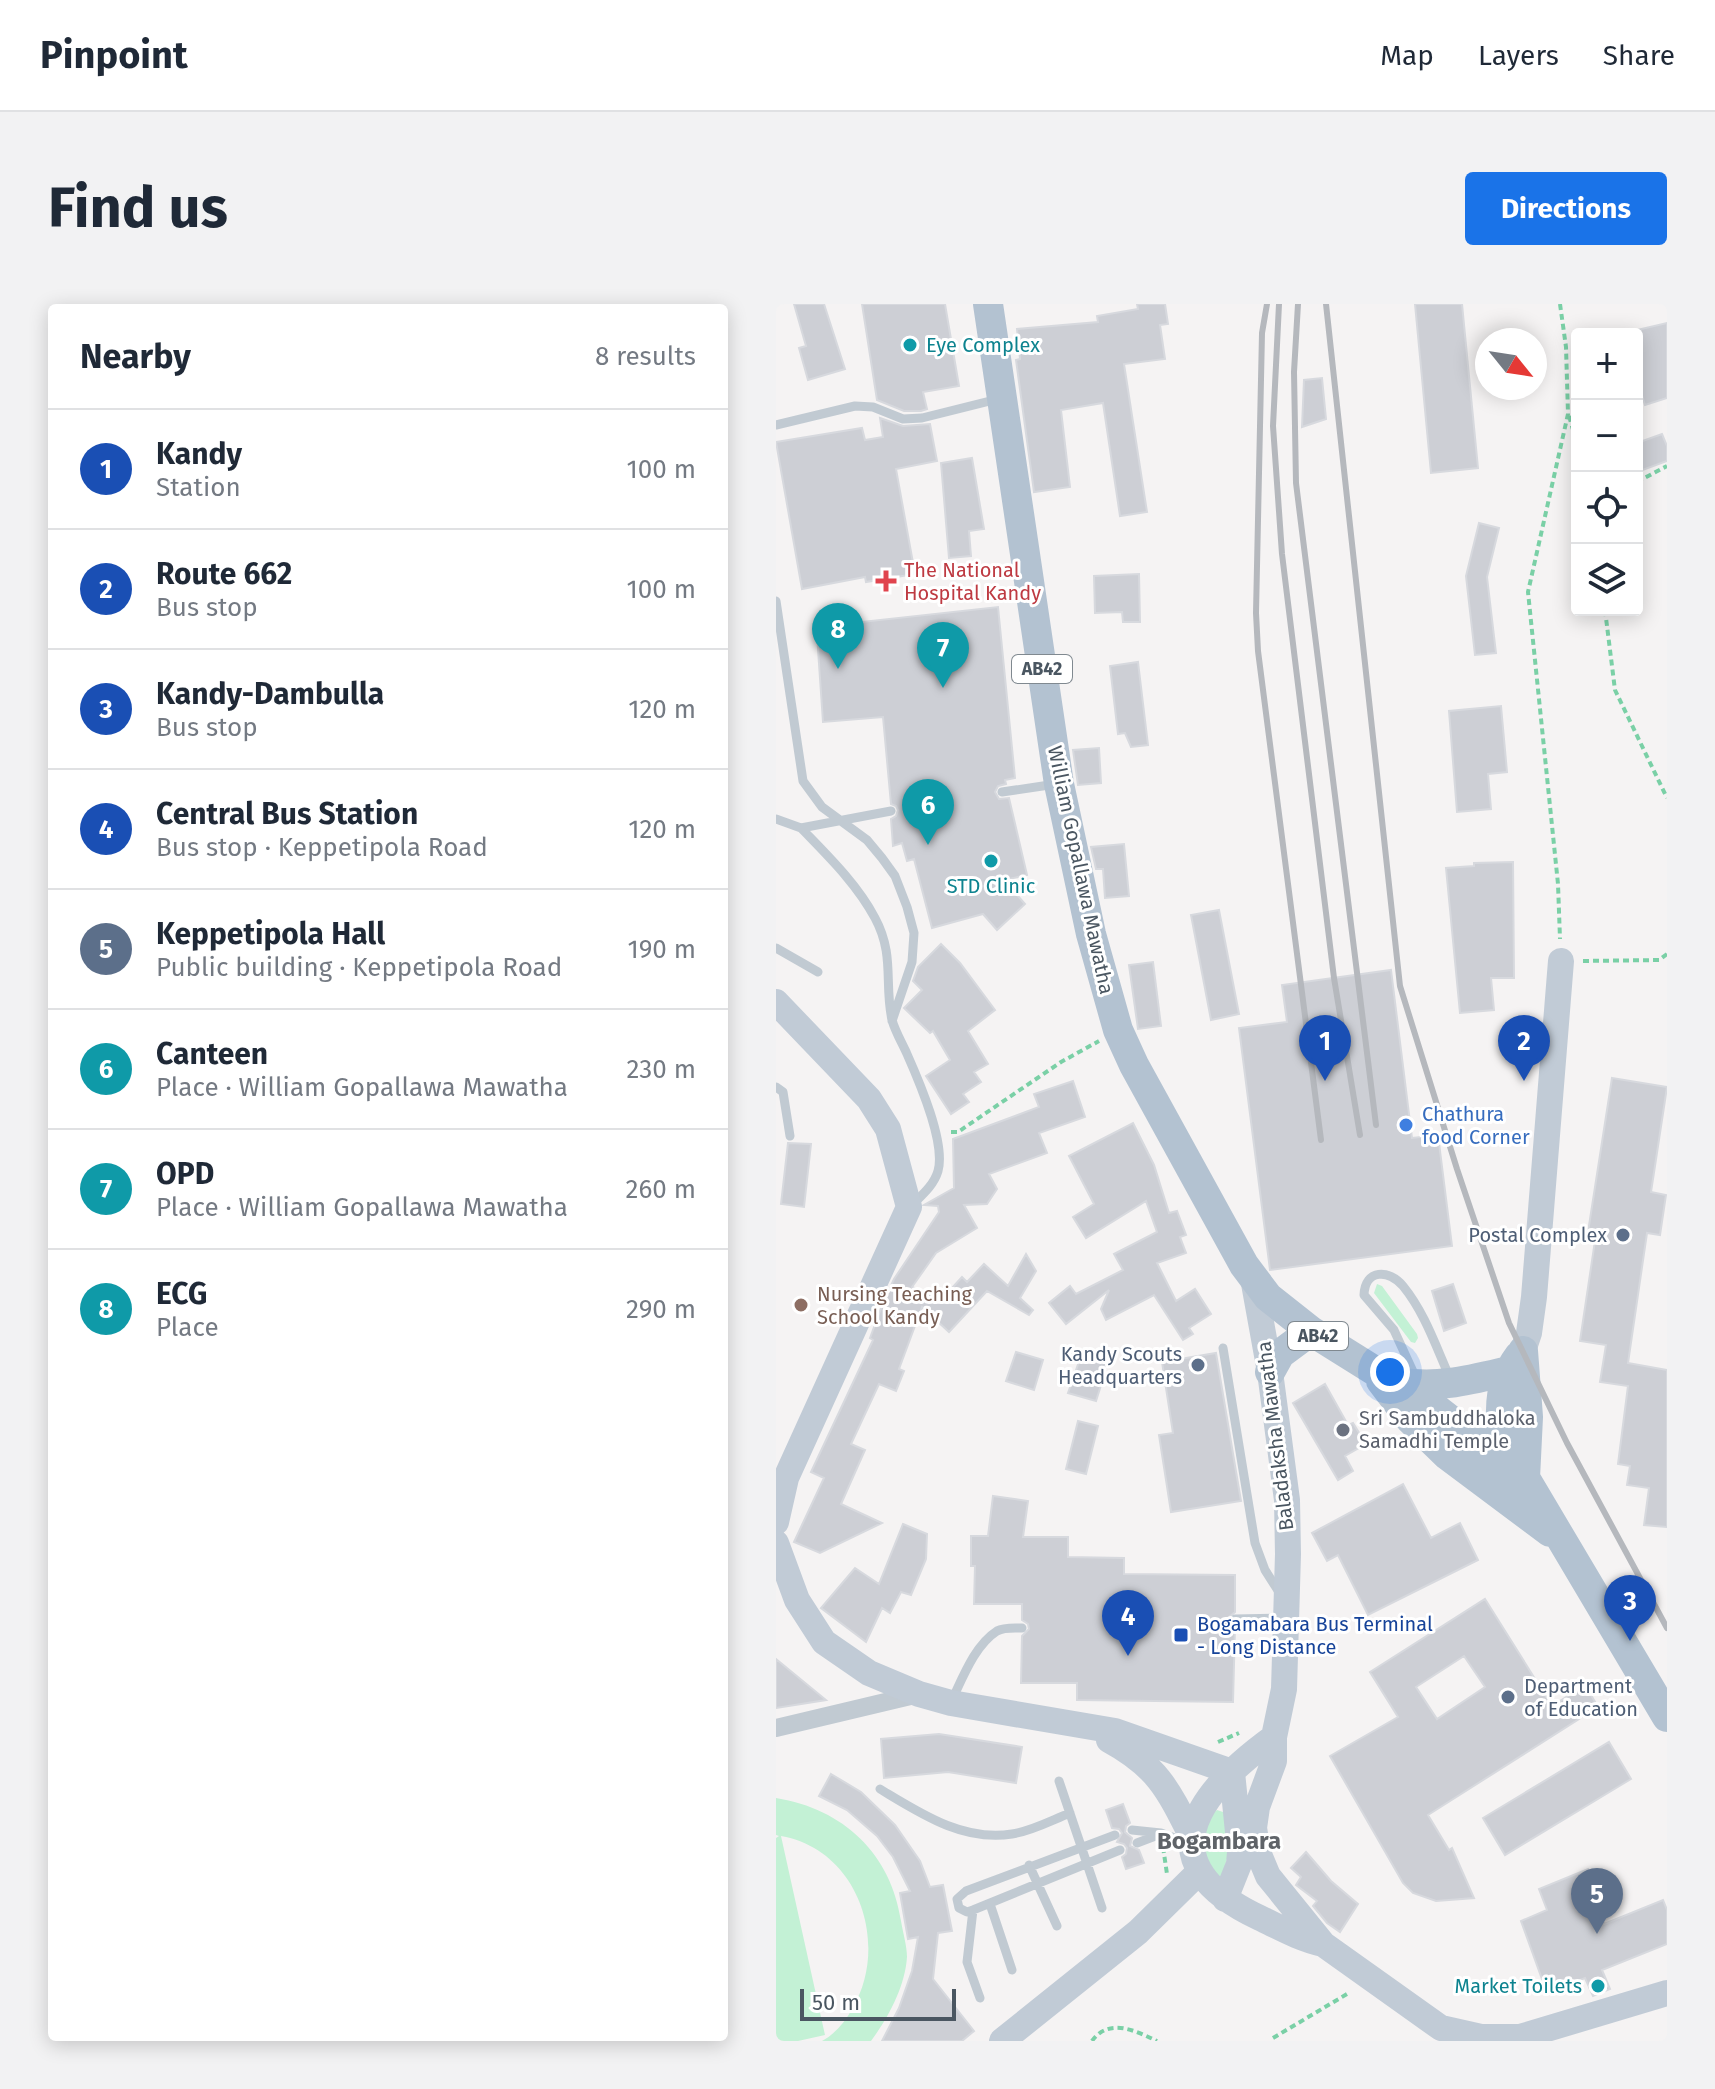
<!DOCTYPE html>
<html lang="en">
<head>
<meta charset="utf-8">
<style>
  :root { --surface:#fff; --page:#f2f2f3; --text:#1f2937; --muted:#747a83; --line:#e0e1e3; --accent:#1a73e8 }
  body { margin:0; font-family:"Fira Sans",sans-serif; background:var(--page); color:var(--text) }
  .controls { position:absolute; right:24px; top:24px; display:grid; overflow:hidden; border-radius:8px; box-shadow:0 4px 20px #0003 }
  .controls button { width:72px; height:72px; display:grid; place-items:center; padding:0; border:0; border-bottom:2px solid var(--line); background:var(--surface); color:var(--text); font:40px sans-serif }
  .compass { position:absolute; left:699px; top:24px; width:72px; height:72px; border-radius:50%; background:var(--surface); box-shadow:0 4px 20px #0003; rotate:120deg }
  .scale { position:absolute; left:24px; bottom:20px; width:156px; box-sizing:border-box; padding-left:8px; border:4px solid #4a5661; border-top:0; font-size:22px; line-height:28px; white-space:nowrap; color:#4a5661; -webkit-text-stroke:6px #fff; paint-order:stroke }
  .you { position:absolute; left:614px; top:1068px; width:28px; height:28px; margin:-20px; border:6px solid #fff; border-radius:50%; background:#1a73e8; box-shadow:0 0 0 12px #1a73e833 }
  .badge { display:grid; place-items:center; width:52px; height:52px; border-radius:50%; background:var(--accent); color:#fff; font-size:26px; font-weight:700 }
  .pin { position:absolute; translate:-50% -66px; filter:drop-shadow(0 2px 4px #0008) }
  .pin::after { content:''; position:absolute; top:42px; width:28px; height:24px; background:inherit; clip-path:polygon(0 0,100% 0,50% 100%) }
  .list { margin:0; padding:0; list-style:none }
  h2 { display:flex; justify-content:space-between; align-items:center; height:104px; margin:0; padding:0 32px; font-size:34px }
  h2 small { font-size:26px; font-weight:400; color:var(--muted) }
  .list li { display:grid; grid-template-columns:52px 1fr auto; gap:24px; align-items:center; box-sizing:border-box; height:120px; padding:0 32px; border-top:2px solid var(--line) }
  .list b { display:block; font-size:30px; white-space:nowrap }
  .list p { margin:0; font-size:26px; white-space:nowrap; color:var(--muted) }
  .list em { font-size:26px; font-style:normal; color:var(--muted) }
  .icon { flex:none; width:44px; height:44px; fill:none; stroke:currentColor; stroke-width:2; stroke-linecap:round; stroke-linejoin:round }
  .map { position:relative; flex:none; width:891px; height:1737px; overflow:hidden; border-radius:8px }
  header { display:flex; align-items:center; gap:48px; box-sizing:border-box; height:112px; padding:0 40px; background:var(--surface); border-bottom:2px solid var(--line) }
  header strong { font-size:38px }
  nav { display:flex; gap:44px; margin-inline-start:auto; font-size:28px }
  .intro { display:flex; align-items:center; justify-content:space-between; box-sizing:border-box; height:192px; padding:0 48px }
  h1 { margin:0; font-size:56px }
  .button { padding:20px 36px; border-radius:8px; background:var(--accent); color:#fff; font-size:28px; font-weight:700 }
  main { display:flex; gap:48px; padding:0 48px }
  aside { flex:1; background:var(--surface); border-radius:8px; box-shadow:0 4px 20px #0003 }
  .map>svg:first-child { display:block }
</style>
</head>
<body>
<header>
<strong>Pinpoint</strong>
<nav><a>Map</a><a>Layers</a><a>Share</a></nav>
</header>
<div class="intro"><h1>Find us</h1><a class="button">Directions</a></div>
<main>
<aside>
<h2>Nearby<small>8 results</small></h2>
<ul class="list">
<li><span class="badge" style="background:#1a4fb4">1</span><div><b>Kandy</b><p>Station</p></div><em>100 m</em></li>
<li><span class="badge" style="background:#1a4fb4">2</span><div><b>Route 662</b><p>Bus stop</p></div><em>100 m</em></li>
<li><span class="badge" style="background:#1a4fb4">3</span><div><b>Kandy-Dambulla</b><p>Bus stop</p></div><em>120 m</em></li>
<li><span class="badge" style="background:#1a4fb4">4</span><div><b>Central Bus Station</b><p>Bus stop · Keppetipola Road</p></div><em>120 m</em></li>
<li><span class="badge" style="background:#5c6f8a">5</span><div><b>Keppetipola Hall</b><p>Public building · Keppetipola Road</p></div><em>190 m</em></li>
<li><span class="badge" style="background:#0f9aa8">6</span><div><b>Canteen</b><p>Place · William Gopallawa Mawatha</p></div><em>230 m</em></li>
<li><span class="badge" style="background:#0f9aa8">7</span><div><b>OPD</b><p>Place · William Gopallawa Mawatha</p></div><em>260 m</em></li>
<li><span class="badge" style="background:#0f9aa8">8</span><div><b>ECG</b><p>Place</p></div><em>290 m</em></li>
</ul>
</aside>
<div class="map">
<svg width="891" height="1737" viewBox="0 0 891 1737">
  <rect width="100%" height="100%" fill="#f5f3f3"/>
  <!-- green -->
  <path fill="#c3f1d5" d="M601 980 606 982 641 1030 642 1034 639 1039 635 1038 598 989Z
    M0 1494C68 1505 115 1550 125 1617 127 1629 131 1642 131 1653 129 1683 112 1714 95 1737H46C59 1730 69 1718 76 1705 114 1642 84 1546 5 1532L49 1731 22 1737H0V1534L3 1532 0 1531Z
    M441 1506 450 1509 459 1526 445 1576 433 1567C429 1547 422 1520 441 1506Z"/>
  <!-- building -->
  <path fill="#cdcfd5" stroke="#d7d9de" stroke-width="2" fill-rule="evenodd" d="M18 0H48L69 65 32 76 23 44 30 42Z
    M86 0H169L183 82 147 88 151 105 145 107H128L101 96Z
    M361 0H389L392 20 384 21 389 55 348 60 371 208 344 212 327 99 285 106 294 183 258 188 240 56 244 55 241 25 322 18 321 12 362 5Z
    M639 0H686L702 164 655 169Z
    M891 19V94L869 101 861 76V26Z
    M546 74 550 115 526 123 528 76Z
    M104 114 127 122 154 120 161 157 120 165 139 270 90 278 89 273 26 285 0 138 86 124 89 136 107 133Z
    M886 130 891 142V157L861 168V139Z
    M196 154 208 225 193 227 195 252 173 254 165 159Z
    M703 219 723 224 711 273 720 349 699 351 690 272Z
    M363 270 364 318H347L346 308 319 309 318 272Z
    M222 303 239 474 229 476 230 480 222 482 219 488 223 495 233 494 251 571 228 576 249 600 221 626 207 610 156 624 138 555 131 557 126 539 117 542 115 515 120 512 122 506 120 502 115 500 107 413 47 418 40 316 77 313V319Z
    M362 358 372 441 355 443 349 429 342 430 334 362Z
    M725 402 731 468 712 470 715 505 681 508 673 407Z
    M323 444 325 479 302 481 297 446Z
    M348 540 353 592 329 594 327 565H320L315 543Z
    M737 558 738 674H715L718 706 684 709 670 564 698 562V559Z
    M443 606 463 710 435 716 415 611Z
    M165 640 184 659 219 706 192 727 212 760 198 768 205 778 187 790 193 798 175 810 150 772 174 756 157 727 154 729 128 704 146 686 137 677 142 663Z
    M377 658 385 722 362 725 353 661Z
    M615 666 636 834 662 831 676 942 494 966 463 724 511 718 506 681Z
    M836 774 891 783 875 888 890 891 884 931 871 929 852 1059 891 1066V1223L868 1221 873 1184 851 1181 854 1162 842 1160 852 1082 824 1078 830 1041 804 1037 820 930 812 928Z
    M297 777 309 813 263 829 271 849 213 870 221 885 211 900 188 901 201 924 160 949 136 983 166 995 186 973 191 978 208 960 232 982 250 950 260 967 244 994 257 1006 253 1011 211 987 173 1028 146 1003 123 1065 128 1067 120 1087 103 1080 75 1140 89 1146 65 1200 106 1219 44 1249 18 1238 48 1174 35 1168 97 1036 94 1034 107 999 118 975 163 908 162 902 148 901 178 884 177 835 263 803 258 790Z
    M357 819 378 861 393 909 401 907 410 931 404 933 410 949 381 959 400 997 419 985 435 1010 413 1024 417 1030 407 1036 378 991 330 1016 325 1005 333 986 290 1020 273 999 294 982 300 990 347 966 338 950 381 928 370 897 310 934 297 913 318 900 293 852Z
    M12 839 35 840 28 903 5 900Z
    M677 980 690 1019 668 1027 656 987Z
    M307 1046 332 1056 323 1078H326L320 1097 292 1089Z
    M240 1048 267 1056 258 1086 230 1077Z
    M440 1049 465 1197 395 1208 383 1131 397 1129 386 1058Z
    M549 1080 572 1121 577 1119 590 1140 569 1152 577 1167 562 1176 517 1099Z
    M302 1117 322 1122 310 1170 290 1165Z
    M627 1180 655 1234 684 1219 702 1256 592 1311 562 1251 551 1257 536 1229Z
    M217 1192 252 1197 247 1233H292V1253L348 1254V1270L459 1271V1308L452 1314 453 1320 459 1322 457 1398 301 1396V1379H245L246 1332 253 1325 252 1320 246 1316V1300H198L199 1262H195V1232H212Z
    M127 1220 151 1230 150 1255 135 1291 125 1288 114 1309 106 1304 90 1338 45 1304 79 1264 103 1280Z
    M709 1295 776 1402 809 1381 822 1403 652 1511 673 1546 676 1544 698 1594 660 1597 637 1589 627 1579 554 1452 622 1413 594 1368ZM688 1352 709 1383 661 1415 640 1383Z
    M0 1355 50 1396 0 1404Z
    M163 1430 246 1443 240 1479 172 1468 108 1474 105 1435Z
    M833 1438 855 1475 729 1551 707 1514Z
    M55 1470 85 1488 119 1521 144 1557 154 1583 167 1581 176 1627 162 1629 157 1675 198 1727 186 1737H106L123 1704 136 1667 142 1633 132 1635 124 1589 134 1587 117 1553 101 1532 71 1506 43 1492Z
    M347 1500 354 1519 350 1522 349 1528 356 1534 354 1542 363 1546 368 1559 350 1565 346 1553 350 1550 351 1544 348 1540 341 1538 346 1529 343 1525 336 1524 330 1506Z
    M530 1548 555 1577 582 1600 564 1628 551 1619 537 1602 541 1597 520 1581 525 1573 515 1564Z
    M812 1565 820 1584 814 1586 828 1620 887 1596 891 1606V1640L826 1666 834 1685 817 1692 809 1674 771 1689 745 1617 771 1606 763 1585Z"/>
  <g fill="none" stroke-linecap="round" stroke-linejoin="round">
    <!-- path -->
    <path stroke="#7ad0a6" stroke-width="4" stroke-dasharray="6 4" stroke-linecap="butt" d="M784 0 790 43 792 110 752 288 782 580 784 635
      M793 112 801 139
      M861 178 891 162
      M829 306 839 386 891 494
      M807 657 883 656 891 650
      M175 828H182L285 758 323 737
      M442 1438 463 1429
      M387 1543 391 1570
      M497 1734 571 1690
      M316 1737C333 1713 360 1727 381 1737"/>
    <!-- lane -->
    <path stroke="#c1cad2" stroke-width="9" d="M0 121 79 102 97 103 127 115 146 114 222 95
      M0 297 27 477 46 503 91 536 106 554 119 572 131 603 138 629 136 658 116 717
      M226 488 280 480
      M0 515 25 524 115 507
      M25 524C52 552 81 580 99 614 119 651 108 680 116 716 119 727 126 739 131 750 143 777 170 839 162 867 158 881 146 891 136 901
      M0 644 42 668
      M0 783 7 788 14 832
      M447 1044 479 1239 489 1266 503 1288
      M640 1074 618 1026 588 991C589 965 613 965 627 982 649 1009 660 1043 674 1074
      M459 1315 507 1314
      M176 1396C187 1373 199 1341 221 1327 228 1323 238 1324 246 1324
      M283 1477 326 1604
      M104 1485C144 1509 187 1538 236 1530 256 1527 276 1516 294 1509
      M356 1526 385 1529 412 1539
      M339 1531 190 1587 181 1595 183 1604 191 1608 197 1606 344 1546
      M361 1539 382 1531
      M253 1561 281 1622
      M214 1600 236 1666
      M197 1606 191 1658 204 1694"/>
    <!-- street -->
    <path stroke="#c1cad2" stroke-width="18" d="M0 1424 143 1390"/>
    <!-- secondary -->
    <path stroke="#c1cbd6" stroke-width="26" d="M0 698 93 795 112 825 133 903 10 1174 0 1218
      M477 974 494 1068 511 1196 512 1250 508 1385 498 1433V1457L481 1503 478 1524 482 1548 492 1572 547 1640 665 1724 705 1733H744L891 1689
      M747 1047 753 1029 758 993 785 657
      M0 1239 21 1296 48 1338 93 1369 143 1390 175 1399 339 1427 456 1468
      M498 1433C419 1490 368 1560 484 1614 505 1624 524 1635 547 1640
      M333 1436C381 1462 392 1485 416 1533
      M449 1595 463 1560 464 1548 456 1468
      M226 1737 362 1628 423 1568"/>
    <!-- primary -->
    <path stroke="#b3c2d1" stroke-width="30" d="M212 0 283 480 315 630 342 726 358 761 468 961 492 993 535 1027 663 1107 749 1174 891 1413
      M747 1047 752 1113 749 1174
      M494 1068 504 1050 535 1027
      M605 1077 634 1115 671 1151 774 1228
      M622 1078C661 1085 694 1076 732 1067
      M720 1149C727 1134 724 1121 725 1106 725 1086 731 1068 743 1052"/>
    <!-- rail -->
    <path stroke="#b5b8bd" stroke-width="6" d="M491 0 486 29 480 309 482 347 545 836
      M503 0 497 122 506 250 558 674 584 831
      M522 0 518 68 520 179 600 821
      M550 0 624 682 681 865 733 1019 791 1139 891 1324"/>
  </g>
  <!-- markers -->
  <g fill="#0f9aa8" stroke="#fff" stroke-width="3">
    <circle cx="134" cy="41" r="8"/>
    <circle cx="215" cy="557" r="8"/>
    <circle cx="822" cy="1682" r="8"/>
  </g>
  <path fill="#e0444e" stroke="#fff" stroke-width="3" d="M106 265h8v8h8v8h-8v8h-8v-8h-8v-8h8z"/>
  <circle fill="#3f7fe0" stroke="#fff" stroke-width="3" cx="630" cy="821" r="8"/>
  <g fill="#5c6f8a" stroke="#fff" stroke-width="3">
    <circle cx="847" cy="931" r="8"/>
    <circle cx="422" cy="1061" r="8"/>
    <circle cx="732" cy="1393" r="8"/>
  </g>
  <circle fill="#8d6e63" stroke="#fff" stroke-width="3" cx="25" cy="1001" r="8"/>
  <circle fill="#6b7280" stroke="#fff" stroke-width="3" cx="567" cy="1126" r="8"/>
  <rect fill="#1a4fb4" stroke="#fff" stroke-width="3" x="397" y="1323" width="16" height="16" rx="4"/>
  <g text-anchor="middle" stroke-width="6" stroke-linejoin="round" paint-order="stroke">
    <!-- shield labels -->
    <g fill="#fff" stroke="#808990" stroke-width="2">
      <rect x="236" y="351" width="60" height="28" rx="6"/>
      <rect x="512" y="1018" width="60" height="28" rx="6"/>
    </g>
    <g font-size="18" font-weight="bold" fill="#4a5661">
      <text x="266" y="371">AB42</text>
      <text x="542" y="1038">AB42</text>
    </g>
    <!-- culture labels -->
    <g font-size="20" fill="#0d838f" stroke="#fff" text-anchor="start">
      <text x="150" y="48">Eye Complex</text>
      <text x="215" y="589" text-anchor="middle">STD Clinic</text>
      <text x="806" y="1689" text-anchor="end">Market Toilets</text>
    </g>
    <!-- health labels -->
    <g font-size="20" fill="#be3a42" stroke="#fff" text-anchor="start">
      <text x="128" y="273">The National<tspan x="128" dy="23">Hospital Kandy</tspan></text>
    </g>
    <!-- street labels -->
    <g font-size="20" fill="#4a5661" stroke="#fff">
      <text transform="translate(305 566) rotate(78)" y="7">William Gopallawa Mawatha</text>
      <text transform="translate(499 1132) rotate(-97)" y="7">Baladaksha Mawatha</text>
    </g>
    <!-- shop labels -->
    <g font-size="20" fill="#366cbe" stroke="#fff" text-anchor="start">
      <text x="646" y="817">Chathura<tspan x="646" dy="23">food Corner</tspan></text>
    </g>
    <!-- service labels -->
    <g font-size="20" fill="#4e5e75" stroke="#fff" text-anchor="end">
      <text x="831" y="938">Postal Complex</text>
      <text x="406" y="1057">Kandy Scouts<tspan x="406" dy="23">Headquarters</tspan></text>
      <text x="748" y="1389" text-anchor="start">Department<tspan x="748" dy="23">of Education</tspan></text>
    </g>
    <!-- education labels -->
    <g font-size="20" fill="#785e54" stroke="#fff" text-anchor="start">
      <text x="41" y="997">Nursing Teaching<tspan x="41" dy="23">School Kandy</tspan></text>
    </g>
    <!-- worship labels -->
    <g font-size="20" fill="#5b616d" stroke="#fff" text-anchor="start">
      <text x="583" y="1121">Sri Sambuddhaloka<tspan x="583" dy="23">Samadhi Temple</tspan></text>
    </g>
    <!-- transit labels -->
    <g font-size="20" fill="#164399" stroke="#fff" text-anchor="start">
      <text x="421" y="1327">Bogamabara Bus Terminal<tspan x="421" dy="23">- Long Distance</tspan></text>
    </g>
    <!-- quarter labels -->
    <g font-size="24" font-weight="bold" fill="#5f6368" stroke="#fff">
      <text x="443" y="1545">Bogambara</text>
    </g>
  </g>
</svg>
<div class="controls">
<button>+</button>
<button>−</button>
<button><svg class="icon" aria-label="locate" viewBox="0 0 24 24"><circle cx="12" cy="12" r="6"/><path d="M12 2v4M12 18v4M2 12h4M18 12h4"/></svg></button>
<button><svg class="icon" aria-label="layers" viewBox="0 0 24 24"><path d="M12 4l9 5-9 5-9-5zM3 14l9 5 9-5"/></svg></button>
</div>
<svg class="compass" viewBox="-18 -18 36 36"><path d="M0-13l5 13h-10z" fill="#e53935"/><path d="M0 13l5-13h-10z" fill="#747a83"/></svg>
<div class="scale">50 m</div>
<div class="you"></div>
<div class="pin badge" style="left:549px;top:777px;background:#1a4fb4">1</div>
<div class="pin badge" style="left:748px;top:777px;background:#1a4fb4">2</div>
<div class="pin badge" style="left:854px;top:1337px;background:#1a4fb4">3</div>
<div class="pin badge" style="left:352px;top:1352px;background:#1a4fb4">4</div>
<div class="pin badge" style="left:821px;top:1630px;background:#5c6f8a">5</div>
<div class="pin badge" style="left:152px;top:541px;background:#0f9aa8">6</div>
<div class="pin badge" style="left:167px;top:384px;background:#0f9aa8">7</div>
<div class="pin badge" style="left:62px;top:365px;background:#0f9aa8">8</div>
</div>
</main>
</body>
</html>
